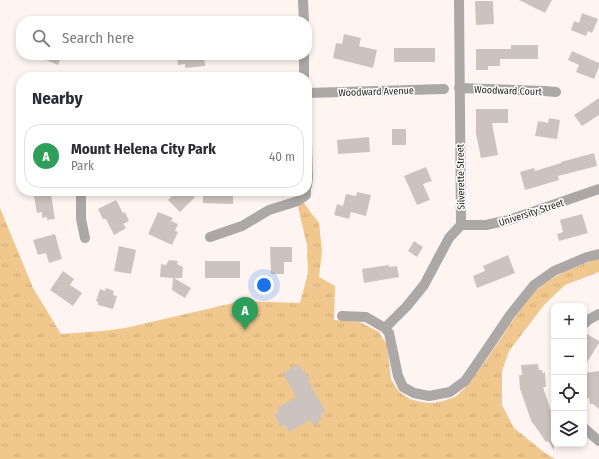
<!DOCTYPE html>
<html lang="en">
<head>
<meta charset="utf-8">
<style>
  :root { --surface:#fff; --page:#f2f2f3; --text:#2b2b33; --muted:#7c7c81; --line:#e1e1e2; --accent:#1d6a09 }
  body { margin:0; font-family:"Fira Sans Condensed",sans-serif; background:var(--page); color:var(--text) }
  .controls { position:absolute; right:12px; bottom:12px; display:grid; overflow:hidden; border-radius:8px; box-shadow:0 2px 6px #0003 }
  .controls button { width:36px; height:36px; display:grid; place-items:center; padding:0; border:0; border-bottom:1px solid var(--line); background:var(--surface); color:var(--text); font:20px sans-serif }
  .you { position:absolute; left:264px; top:285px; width:14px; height:14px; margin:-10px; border:3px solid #fff; border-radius:50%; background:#1a73e8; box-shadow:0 0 0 6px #1a73e833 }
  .badge { display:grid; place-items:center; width:26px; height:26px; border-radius:50%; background:var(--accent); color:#fff; font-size:13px; font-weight:700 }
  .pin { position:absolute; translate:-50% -33px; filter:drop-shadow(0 1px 2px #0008) }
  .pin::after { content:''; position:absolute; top:21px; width:14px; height:12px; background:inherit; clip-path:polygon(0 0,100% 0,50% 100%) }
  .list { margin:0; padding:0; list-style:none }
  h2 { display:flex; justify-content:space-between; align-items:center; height:52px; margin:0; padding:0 16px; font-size:17px }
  h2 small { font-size:13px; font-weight:400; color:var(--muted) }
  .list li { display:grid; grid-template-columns:26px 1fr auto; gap:12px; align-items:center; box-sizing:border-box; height:64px; margin:0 8px 8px; padding:0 8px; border:1px solid var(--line); border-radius:16px }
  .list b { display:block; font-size:15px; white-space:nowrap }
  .list p { margin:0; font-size:13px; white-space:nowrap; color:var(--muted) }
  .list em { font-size:13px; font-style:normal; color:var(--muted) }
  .icon { flex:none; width:22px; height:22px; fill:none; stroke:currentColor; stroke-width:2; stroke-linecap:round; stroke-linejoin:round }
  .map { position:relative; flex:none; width:599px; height:459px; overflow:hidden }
  .search { position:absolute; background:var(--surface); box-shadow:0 2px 6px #0003; left:16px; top:16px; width:296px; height:44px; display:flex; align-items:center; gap:10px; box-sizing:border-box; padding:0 14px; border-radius:16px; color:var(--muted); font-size:15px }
  .panel { position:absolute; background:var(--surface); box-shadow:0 2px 6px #0003; left:16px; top:72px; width:296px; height:124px; border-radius:16px }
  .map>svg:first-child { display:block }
</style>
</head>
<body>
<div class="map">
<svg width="599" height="459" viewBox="0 0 599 459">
  <defs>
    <pattern id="park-tufts" width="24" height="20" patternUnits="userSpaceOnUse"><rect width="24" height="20" fill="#f0c78d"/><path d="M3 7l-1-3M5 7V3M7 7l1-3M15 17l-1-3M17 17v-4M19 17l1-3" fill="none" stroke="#ceaa79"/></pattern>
  </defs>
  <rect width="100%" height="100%" fill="#fef5f3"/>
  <!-- park -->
  <path fill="url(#park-tufts)" d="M304 203 312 214 319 223 322 251 319 277 335 286 334 320 360 322 379 332 387 345 391 379 397 389 402 394 410 399 421 402 432 403 443 401 455 397 464 389 484 363 518 313 535 291 546 282 566 271 599 258V272L565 285 544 305 509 351 502 371V405L514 428 545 453 555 459H0V208L33 288 61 334 103 331 125 328 242 301 300 303 308 273 307 245 298 207Z"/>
  <!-- building -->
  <path fill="#ccc3be" d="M519 0H552L545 13Z
    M475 1H493L494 24 476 25Z
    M582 13 598 19 592 33 588 31 586 36 571 30 574 21 579 23Z
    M344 34 361 38 359 46 377 50 373 68 333 58 336 43 342 44Z
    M511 45H538V59H500V66H488V70H476V49H511Z
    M394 48H435V62H394Z
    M572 51 599 63V67L594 79 576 72 579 65 568 60Z
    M34 55H62L58 65Z
    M177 55H204L205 66 185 68V64L178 65Z
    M599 98V115L582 126 574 115Z
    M476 109H508V123H492L498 155 481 158 476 134Z
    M549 118 560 120 557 139 535 136 538 121 548 123Z
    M392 129H406V145H392Z
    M369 137 370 152 338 154 337 140Z
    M594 153 597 166 558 176 559 180 525 190 520 172 534 168 535 171 561 163V162Z
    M426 167 432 181 423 184 430 200 417 205 404 176Z
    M177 191H189L195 197 180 212 168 200Z
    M203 191H233V204L203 203Z
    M357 192 371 195 366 216 351 212 349 219 334 215 337 204 343 206 346 194 356 196Z
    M51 194 55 219 47 220V217L42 218V212L37 213 34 196Z
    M116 200 123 213 125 212 129 221 123 224 126 228 114 235 106 219H103L98 209Z
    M158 212 173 218 171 221 178 224 175 231 178 232 172 245 148 234Z
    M582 214 588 233 559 241 557 234 563 232 560 220Z
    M55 234 62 259 49 263 46 253 38 255 33 240Z
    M414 241 423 247 417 257 408 251Z
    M119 246 136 250 131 274 114 271Z
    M270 247H292V262H284V274H271Z
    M508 255 515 273 477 288 473 276 485 271 483 266Z
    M169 260 178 261 177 264 183 267 182 278H174L191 288 185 298 172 290 173 278 160 277 161 264 166 265Z
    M205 261H240V278H205Z
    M389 265V267L397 266 399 277 364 283 362 269Z
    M63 271 74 279 70 285 82 293 73 306 50 290Z
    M106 288 114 291 113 295 117 296 113 309 98 305V302L96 301 100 289 105 291Z
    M587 334 599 341V343L584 367V338Z
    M298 364 302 371 304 370 310 380 308 381 326 412 320 415 322 420 313 425 310 420 289 432 285 425 281 427 274 415 279 412 277 408 296 397 283 373Z
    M538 364 539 370H542V373L545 372 546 387H543L554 420V450L548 441 546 442 533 423H532L520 389 519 375H522L521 365Z
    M599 371V409L593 404H590L589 398 585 399 584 393V383L586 382 585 373Z"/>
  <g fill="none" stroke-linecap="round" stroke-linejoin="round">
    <!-- street -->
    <path stroke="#ada8a8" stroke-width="10" d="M303 0 304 21
      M304 55V77
      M459 88 545 91 556 92
      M307 93 444 89
      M307 144 308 178 307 186
      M81 191V219L85 238
      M461 225H486L509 220 599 189
      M210 237 242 226 269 210 298 201 306 195V191
      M342 316 366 317 385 328 389 333 398 376 403 387 414 393 429 396 450 392 465 381 487 349 510 315 534 285 554 271 587 257 599 254
      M584 324 588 320 599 314
      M385 328 407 306 424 285 449 238 461 225 459 0
      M584 428 599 441"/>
  </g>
  <g text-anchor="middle" stroke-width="3" stroke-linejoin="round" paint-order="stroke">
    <!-- street labels -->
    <g font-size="10" fill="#221e1d" stroke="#fff">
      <text transform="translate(508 90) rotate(2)" y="4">Woodward Court</text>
      <text transform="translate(376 91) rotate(-2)" y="4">Woodward Avenue</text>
      <text transform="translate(460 177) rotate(-91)" y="4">Silverette Street</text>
      <text transform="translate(531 212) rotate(-18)" y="4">University Street</text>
    </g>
  </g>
</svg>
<div class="controls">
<button>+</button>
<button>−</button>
<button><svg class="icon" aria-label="locate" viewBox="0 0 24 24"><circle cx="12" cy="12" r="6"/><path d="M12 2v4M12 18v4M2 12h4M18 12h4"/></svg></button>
<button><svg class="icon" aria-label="layers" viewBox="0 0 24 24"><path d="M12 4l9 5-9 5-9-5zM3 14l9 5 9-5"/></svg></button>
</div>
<div class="you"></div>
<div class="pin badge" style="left:245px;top:330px;background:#2e9e5b">A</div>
<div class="search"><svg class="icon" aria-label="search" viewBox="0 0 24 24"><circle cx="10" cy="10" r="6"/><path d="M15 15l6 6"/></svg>Search here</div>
<section class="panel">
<h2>Nearby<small></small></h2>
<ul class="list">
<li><span class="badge" style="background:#2e9e5b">A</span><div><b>Mount Helena City Park</b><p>Park</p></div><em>40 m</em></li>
</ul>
</section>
</div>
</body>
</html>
